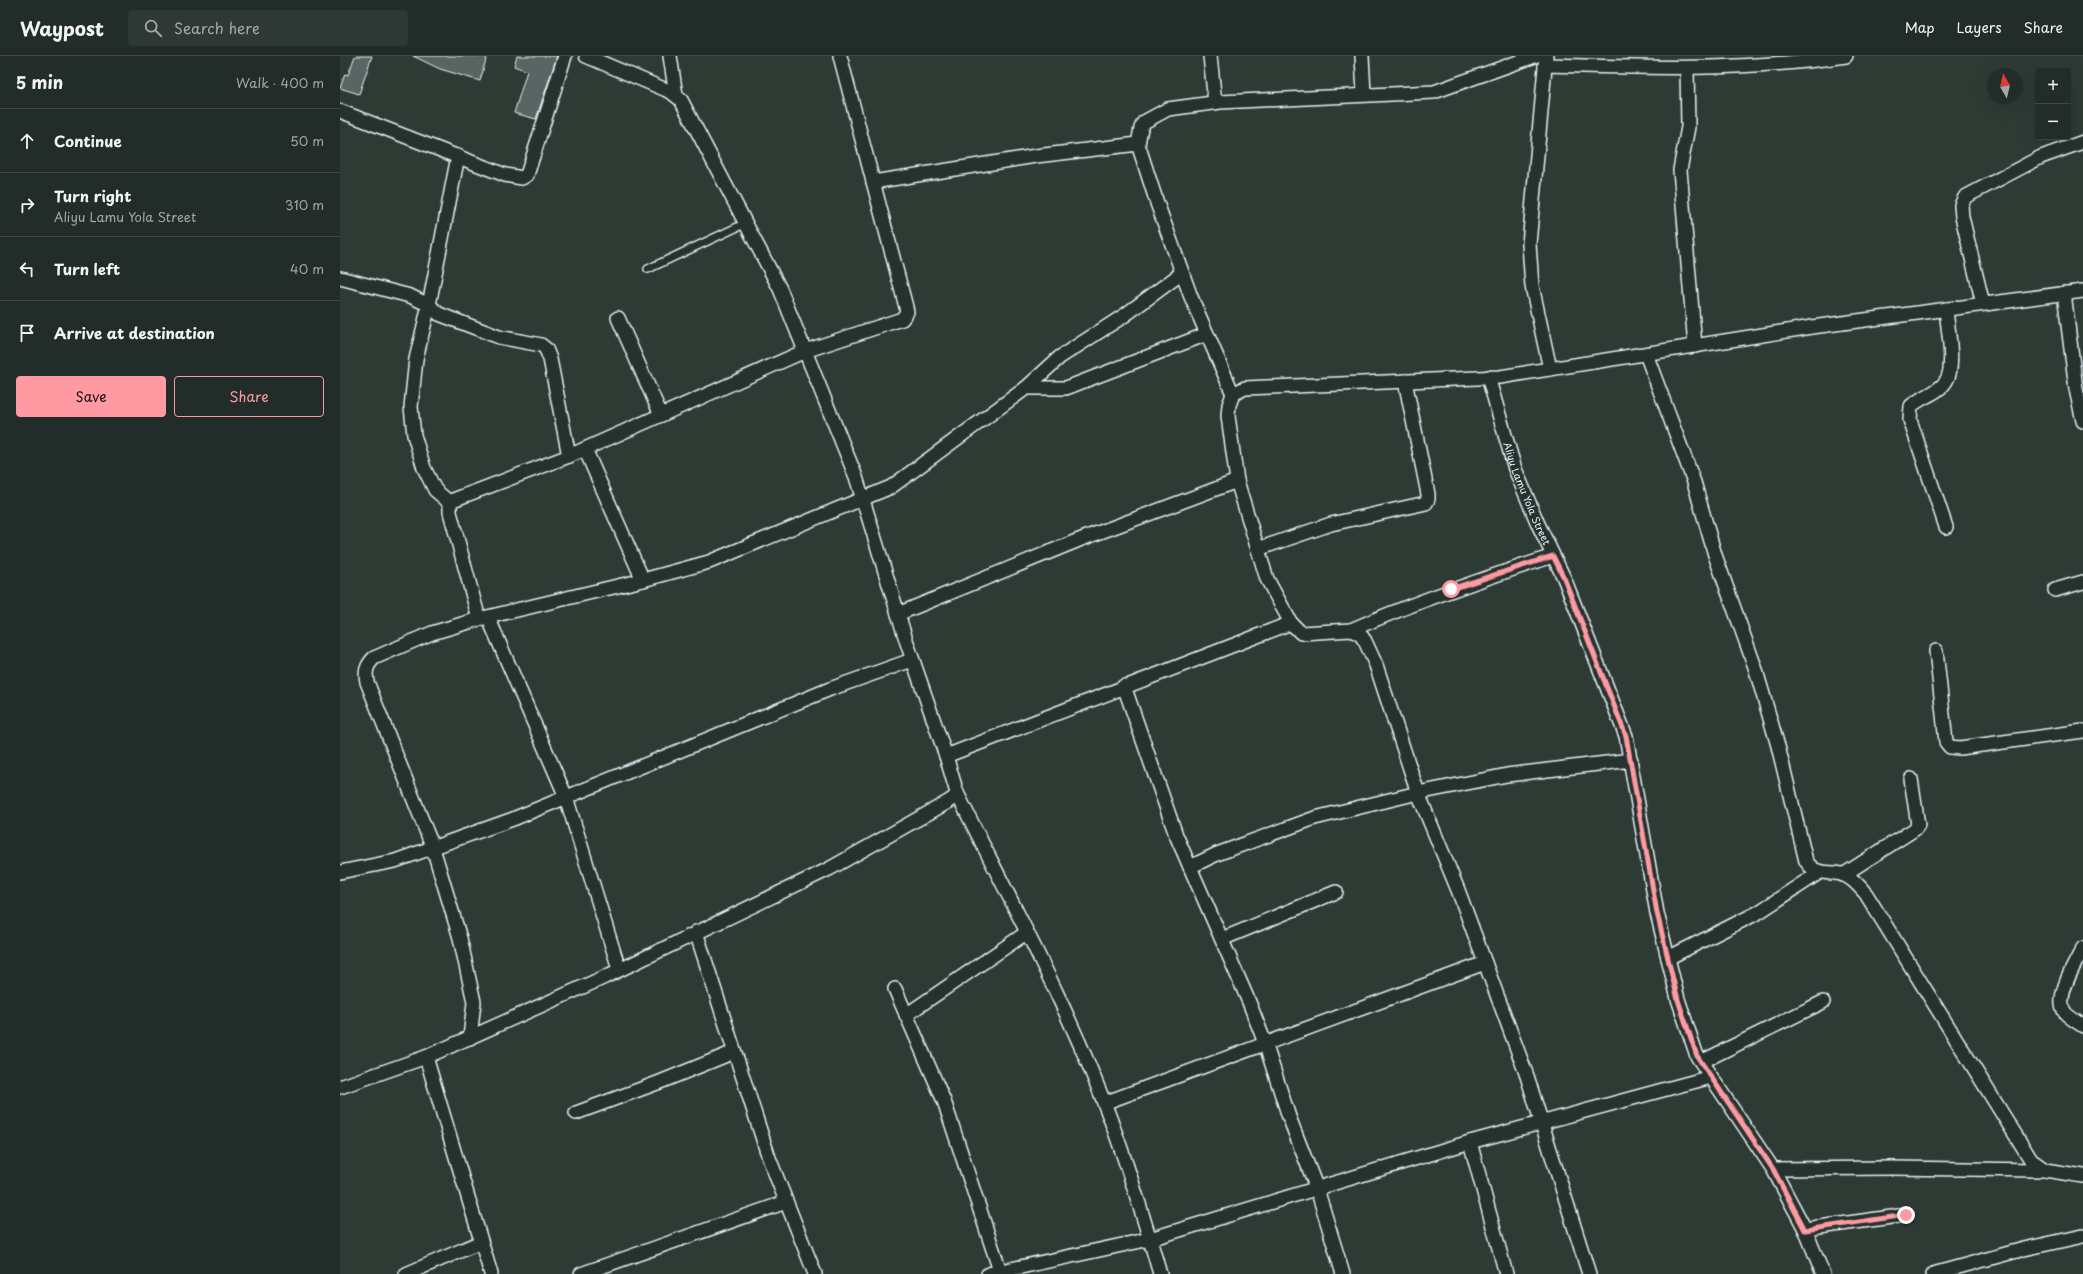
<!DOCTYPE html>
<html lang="en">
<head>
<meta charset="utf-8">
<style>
  :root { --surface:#222c28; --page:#2e3834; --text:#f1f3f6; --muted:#a2a7a8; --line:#3f4845; --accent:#ff9aa2 }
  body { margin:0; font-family:"Playpen Sans",sans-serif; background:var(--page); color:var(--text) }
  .controls { position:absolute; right:12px; top:12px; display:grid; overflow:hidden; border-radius:4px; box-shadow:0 4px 16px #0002 }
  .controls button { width:36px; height:36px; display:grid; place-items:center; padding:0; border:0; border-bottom:1px solid var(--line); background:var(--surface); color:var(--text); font:20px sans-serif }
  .compass { position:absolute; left:1647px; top:12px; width:36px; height:36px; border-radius:50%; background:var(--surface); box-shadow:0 4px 16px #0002; rotate:352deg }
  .stop { position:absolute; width:12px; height:12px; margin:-9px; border:3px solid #ff9aa2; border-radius:50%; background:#fff }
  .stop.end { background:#ff9aa2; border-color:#fff; box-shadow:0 1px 4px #0008 }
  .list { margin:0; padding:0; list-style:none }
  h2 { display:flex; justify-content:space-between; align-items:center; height:52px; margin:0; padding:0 16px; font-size:17px }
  h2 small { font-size:13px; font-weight:400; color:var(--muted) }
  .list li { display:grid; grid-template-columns:26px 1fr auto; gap:12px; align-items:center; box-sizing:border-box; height:64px; padding:0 16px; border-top:1px solid var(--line) }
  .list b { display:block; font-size:15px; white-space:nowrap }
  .list p { margin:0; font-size:13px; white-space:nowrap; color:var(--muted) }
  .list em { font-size:13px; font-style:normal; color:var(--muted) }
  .actions { display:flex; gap:8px; padding:12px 16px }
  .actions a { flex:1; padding:9px 0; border:1px solid var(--accent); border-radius:4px; text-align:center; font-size:14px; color:var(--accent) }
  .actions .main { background:var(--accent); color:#111 }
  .icon { flex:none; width:22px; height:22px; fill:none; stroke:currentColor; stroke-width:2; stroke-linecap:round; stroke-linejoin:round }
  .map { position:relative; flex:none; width:1743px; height:1218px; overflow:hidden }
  header { display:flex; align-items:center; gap:24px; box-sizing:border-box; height:56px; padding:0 20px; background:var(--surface); border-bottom:1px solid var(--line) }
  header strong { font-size:19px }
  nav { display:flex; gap:22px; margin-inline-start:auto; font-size:14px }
  .search { width:280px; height:36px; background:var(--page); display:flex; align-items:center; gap:10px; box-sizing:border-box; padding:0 14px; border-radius:4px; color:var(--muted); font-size:15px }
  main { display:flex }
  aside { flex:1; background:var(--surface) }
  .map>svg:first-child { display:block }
</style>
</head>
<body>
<header>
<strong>Waypost</strong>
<div class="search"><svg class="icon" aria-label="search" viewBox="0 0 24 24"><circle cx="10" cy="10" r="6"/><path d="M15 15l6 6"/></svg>Search here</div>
<nav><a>Map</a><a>Layers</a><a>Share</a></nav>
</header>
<main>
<aside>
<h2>5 min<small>Walk · 400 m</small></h2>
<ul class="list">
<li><svg class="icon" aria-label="ahead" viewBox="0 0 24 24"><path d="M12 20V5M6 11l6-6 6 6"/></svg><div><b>Continue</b></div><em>50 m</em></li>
<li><svg class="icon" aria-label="right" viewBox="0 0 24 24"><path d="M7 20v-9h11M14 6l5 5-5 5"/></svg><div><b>Turn right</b><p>Aliyu Lamu Yola Street</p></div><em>310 m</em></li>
<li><svg class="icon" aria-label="left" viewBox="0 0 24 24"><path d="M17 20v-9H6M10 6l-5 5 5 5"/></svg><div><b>Turn left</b></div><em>40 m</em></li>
<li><svg class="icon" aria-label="arrive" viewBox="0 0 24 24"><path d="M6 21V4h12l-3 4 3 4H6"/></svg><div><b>Arrive at destination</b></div></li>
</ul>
<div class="actions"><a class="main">Save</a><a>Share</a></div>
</aside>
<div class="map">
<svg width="1743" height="1218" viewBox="0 0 1743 1218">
  <rect width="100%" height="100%" fill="#2e3b35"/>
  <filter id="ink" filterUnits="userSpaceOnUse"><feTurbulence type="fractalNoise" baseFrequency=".025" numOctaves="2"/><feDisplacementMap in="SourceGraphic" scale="8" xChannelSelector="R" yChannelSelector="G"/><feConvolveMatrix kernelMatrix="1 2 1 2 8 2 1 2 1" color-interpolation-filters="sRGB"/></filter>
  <g filter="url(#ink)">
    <!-- building -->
    <path fill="#596563" stroke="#e8f1f8" d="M15 0H32L19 38 0 32 5 18 8 19Z
      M73 0H147L140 25 100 13Z
      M177 0H217L196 63 174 57 187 15 174 10Z"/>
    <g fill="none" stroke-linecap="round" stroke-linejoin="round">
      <!-- lane casing -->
      <g stroke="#e8f1f8" stroke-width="10">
        <path id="lane" d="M308 213 406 167"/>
      </g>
      <!-- street casing -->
      <g stroke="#e8f1f8" stroke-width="16">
        <g id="street">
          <path d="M330 0 336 39"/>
          <path d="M870 0 875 47"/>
          <path d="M1022 0 1024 38"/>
          <path d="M1206 0 1189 188 1192 230 1210 313"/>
          <path d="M1205 9C1306 12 1406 15 1506 0"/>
          <path d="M1347 13 1348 71 1340 114 1355 290"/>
          <path d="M0 55 165 119 182 122 187 119 225 0"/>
          <path d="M533 126 696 100 798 88"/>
          <path d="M0 222 70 240 89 249 99 258 159 281 201 289 206 293 210 303 229 400"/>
          <path d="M1724 237 1736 333 1743 365"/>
          <path d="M1643 248 1622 161 1621 149 1625 141 1701 101 1743 86"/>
          <path d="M1606 253C1607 270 1616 310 1606 325 1599 337 1581 341 1571 350L1570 364 1606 471"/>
          <path d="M278 262 321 359"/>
          <path d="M1306 298 1354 426 1375 499 1415 611 1438 690 1466 805C1476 820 1487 815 1502 818 1512 821 1520 831 1526 838L1691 1104 1705 1114 1743 1120"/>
          <path id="s1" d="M1148 321 1175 413 1198 468 1224 522 1286 680 1317 857 1338 943 1357 1000 1433 1113 1465 1173 1483 1218"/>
          <path d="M686 332H726L867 278"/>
          <path d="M893 338 851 241 817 147 798 88 801 72 804 66 828 53 880 46 1094 36 1195 0"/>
          <path d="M245 393 303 524"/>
          <path d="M110 447 95 434 84 412 74 379 71 351 76 303 89 249 118 100"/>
          <path d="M918 493 991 468 1086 447 1088 443V438L1065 325"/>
          <path d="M1715 534 1743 526"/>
          <path d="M558 558 739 484 897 425"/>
          <path d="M148 561 226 741 279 913"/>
          <path d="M139 563 110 456V447L113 444 229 400 465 295 562 263 567 256 566 251 500 0"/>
          <path d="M1011 574C1077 545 1145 522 1213 500"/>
          <path d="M1596 595 1606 686 1610 691 1620 692 1743 675"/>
          <path d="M784 630 836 779 909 946 925 987 949 1061 977 1133 1003 1218"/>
          <path d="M606 700 951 567"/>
          <path d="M617 737C670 844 728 950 770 1062 789 1113 805 1166 820 1218"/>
          <path d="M850 811 877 798 975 762 1078 737 1167 719 1291 704"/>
          <path d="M0 816 55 805 173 763 490 633 572 604"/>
          <path d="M1503 819 1575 773 1578 769 1571 723"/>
          <path d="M356 876 429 1102 475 1218"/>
          <path d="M882 883 996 836"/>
          <path d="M1743 892C1736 906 1715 940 1724 955 1727 961 1738 966 1743 970"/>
          <path d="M1328 902 1419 856 1480 816"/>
          <path d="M555 933 604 1045 660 1215"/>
          <path d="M566 959 686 877"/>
          <path d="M130 982 134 946 120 882 93 792 27 626C25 616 26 610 34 602L92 577 139 563 303 524 369 506 551 431 686 332 720 301 785 259 842 217"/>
          <path d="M86 1001 151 1218"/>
          <path d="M1361 1006 1483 946"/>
          <path d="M0 1031 86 1001 265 921 489 813 608 746 614 742 617 737 606 700 567 587 516 421 440 233 341 44 331 36 246 0"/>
          <path d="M764 1047 1145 907"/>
          <path d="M236 1057 320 1026 394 996"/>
          <path d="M1130 1086 1166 1218"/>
          <path d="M1433 1113 1551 1112 1705 1114"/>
          <path d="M1465 1173 1566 1159"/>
          <path d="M66 1218 141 1186"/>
          <path d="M241 1218 446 1146"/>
          <path d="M648 1218 810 1183 1130 1086 1371 1021"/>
          <path d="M1249 1218 1187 1020 1118 834 1078 737 1036 609 1025 585 1020 578 1011 574 961 577 951 567 927 523 897 425 888 360 889 349 893 338 905 332 1160 321 1472 271 1743 235"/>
          <path d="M1593 1218 1684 1193 1743 1180"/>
        </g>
      </g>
      <!-- lane -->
      <use href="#lane" stroke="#26332d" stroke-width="7"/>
      <!-- street -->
      <use href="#street" stroke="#26332d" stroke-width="13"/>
    </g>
  </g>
  <g fill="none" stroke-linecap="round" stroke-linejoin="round" filter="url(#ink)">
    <!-- route -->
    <path stroke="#ff9aa2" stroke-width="5" d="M1111 533 1213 500 1224 522 1286 680 1317 857 1338 944 1357 1000 1433 1113 1465 1174 1566 1159"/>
  </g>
  <g text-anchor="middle" stroke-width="3" stroke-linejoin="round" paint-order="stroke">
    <!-- street labels -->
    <g font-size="10" fill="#e8f1f8" stroke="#26332d">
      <text dy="4" stroke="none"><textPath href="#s1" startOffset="123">Aliyu Lamu Yola Street</textPath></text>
    </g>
  </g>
</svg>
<div class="controls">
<button>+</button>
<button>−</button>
</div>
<svg class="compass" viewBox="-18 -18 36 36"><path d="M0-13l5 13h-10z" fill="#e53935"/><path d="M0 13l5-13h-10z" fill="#a2a7a8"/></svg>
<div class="stop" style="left:1111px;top:533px"></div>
<div class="stop end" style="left:1566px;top:1159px"></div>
</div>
</main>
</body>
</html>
